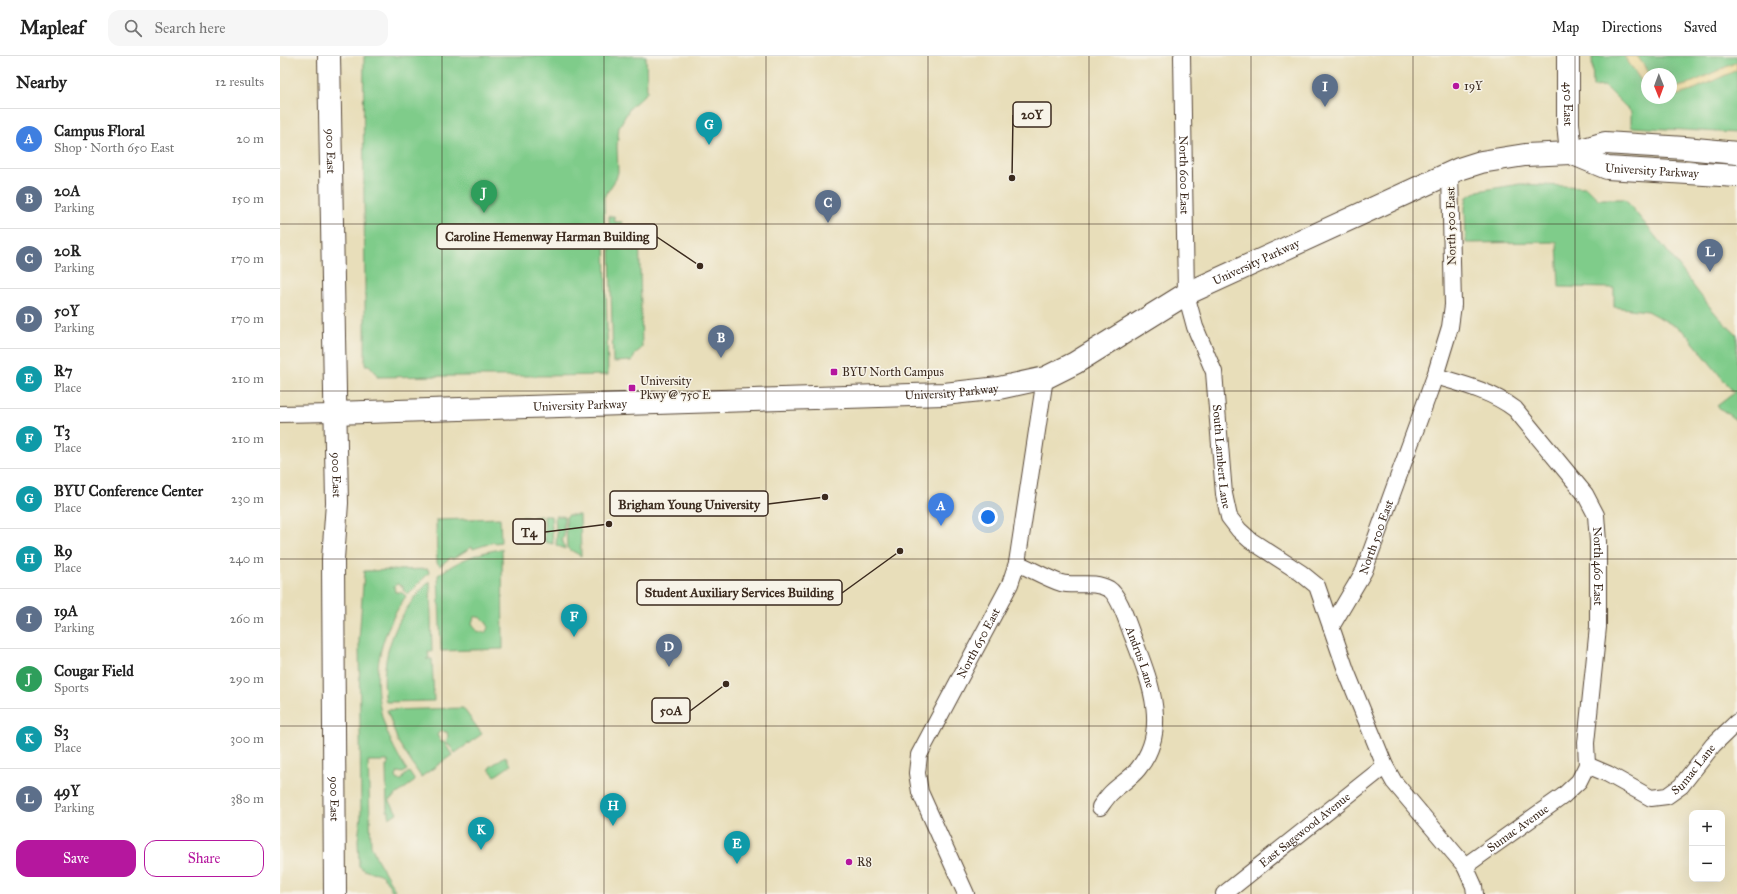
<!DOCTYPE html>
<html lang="en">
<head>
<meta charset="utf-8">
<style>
  :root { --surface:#fff; --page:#f6f6f6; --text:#222; --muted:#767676; --line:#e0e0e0; --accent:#b5179e }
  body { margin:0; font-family:"IM FELL Great Primer",serif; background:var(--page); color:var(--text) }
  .controls { position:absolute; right:12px; bottom:12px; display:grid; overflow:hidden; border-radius:8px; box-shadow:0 4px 16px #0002 }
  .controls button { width:36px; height:36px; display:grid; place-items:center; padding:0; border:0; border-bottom:1px solid var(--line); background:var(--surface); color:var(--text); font:20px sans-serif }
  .compass { position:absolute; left:1361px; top:12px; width:36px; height:36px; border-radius:50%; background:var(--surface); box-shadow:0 4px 16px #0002; rotate:179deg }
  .you { position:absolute; left:708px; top:461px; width:14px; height:14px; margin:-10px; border:3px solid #fff; border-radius:50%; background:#1a73e8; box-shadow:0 0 0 6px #1a73e833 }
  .badge { display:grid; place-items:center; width:26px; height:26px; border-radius:50%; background:var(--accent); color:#fff; font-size:13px; font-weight:700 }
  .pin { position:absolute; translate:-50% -33px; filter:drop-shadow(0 1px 2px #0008) }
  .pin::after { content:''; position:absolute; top:21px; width:14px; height:12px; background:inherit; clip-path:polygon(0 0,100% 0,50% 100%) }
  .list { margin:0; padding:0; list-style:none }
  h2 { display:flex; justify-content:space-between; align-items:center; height:52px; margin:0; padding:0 16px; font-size:17px }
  h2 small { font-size:13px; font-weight:400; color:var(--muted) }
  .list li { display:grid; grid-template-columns:26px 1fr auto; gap:12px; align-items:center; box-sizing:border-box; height:60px; padding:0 16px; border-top:1px solid var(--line) }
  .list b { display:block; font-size:15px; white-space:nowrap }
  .list p { margin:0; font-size:13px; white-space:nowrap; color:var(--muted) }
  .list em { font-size:13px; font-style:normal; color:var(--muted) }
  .actions { display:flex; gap:8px; padding:12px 16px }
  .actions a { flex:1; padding:9px 0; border:1px solid var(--accent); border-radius:12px; text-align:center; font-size:14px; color:var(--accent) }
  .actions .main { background:var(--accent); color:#fff }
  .icon { flex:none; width:22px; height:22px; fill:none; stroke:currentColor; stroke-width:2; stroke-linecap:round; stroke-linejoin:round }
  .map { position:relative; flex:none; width:1457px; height:838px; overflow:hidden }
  header { display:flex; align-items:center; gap:24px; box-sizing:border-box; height:56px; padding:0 20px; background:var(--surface); border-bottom:1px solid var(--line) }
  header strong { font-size:19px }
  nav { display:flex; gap:22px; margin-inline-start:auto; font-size:14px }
  .search { width:280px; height:36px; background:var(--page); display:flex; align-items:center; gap:10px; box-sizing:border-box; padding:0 14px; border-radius:12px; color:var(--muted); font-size:15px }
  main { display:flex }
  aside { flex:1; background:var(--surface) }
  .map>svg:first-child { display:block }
</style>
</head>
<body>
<header>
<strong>Mapleaf</strong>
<div class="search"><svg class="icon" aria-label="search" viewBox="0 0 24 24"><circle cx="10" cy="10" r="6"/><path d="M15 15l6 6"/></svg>Search here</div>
<nav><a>Map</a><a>Directions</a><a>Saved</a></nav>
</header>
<main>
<aside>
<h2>Nearby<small>12 results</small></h2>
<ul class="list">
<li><span class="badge" style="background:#3f7fe0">A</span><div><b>Campus Floral</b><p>Shop · North 650 East</p></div><em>20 m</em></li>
<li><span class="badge" style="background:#5c6f8a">B</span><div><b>20A</b><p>Parking</p></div><em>150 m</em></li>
<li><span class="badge" style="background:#5c6f8a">C</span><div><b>20R</b><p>Parking</p></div><em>170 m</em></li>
<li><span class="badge" style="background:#5c6f8a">D</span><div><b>50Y</b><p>Parking</p></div><em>170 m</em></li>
<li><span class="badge" style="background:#0f9aa8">E</span><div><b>R7</b><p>Place</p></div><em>210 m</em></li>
<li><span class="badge" style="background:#0f9aa8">F</span><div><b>T3</b><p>Place</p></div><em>210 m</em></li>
<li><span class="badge" style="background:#0f9aa8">G</span><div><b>BYU Conference Center</b><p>Place</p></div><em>230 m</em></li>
<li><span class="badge" style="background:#0f9aa8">H</span><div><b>R9</b><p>Place</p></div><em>240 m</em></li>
<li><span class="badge" style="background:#5c6f8a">I</span><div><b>19A</b><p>Parking</p></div><em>260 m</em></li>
<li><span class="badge" style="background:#2e9e5b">J</span><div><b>Cougar Field</b><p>Sports</p></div><em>290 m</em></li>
<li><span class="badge" style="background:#0f9aa8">K</span><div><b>S3</b><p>Place</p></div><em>300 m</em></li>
<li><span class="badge" style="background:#5c6f8a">L</span><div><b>49Y</b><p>Parking</p></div><em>380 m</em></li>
</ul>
<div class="actions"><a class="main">Save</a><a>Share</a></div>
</aside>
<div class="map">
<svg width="1457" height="838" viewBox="0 0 1457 838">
  <rect width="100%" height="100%" fill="#f7f3e8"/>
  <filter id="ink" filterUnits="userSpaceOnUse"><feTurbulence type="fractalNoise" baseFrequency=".025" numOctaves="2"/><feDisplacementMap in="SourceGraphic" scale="8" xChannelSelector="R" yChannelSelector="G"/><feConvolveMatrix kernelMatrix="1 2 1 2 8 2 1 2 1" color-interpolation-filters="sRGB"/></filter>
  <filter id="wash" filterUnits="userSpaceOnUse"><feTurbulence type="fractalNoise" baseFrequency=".012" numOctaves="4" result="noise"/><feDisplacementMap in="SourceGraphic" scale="16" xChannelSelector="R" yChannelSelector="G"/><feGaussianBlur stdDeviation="0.9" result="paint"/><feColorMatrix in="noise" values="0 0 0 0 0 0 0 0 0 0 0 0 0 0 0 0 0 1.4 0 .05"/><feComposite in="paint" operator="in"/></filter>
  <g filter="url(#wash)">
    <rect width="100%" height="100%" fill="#e8deba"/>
    <!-- green -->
    <path fill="#7fcc8a" stroke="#5d7b54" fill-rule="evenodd" d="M84 0H366L367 36 350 52 339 71 337 90 338 116 336 123 324 141 328 319C251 321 174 319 97 321V318L89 309H85C86 206 82 103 84 0Z
      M1312 0H1457V77L1351 71V56L1325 30 1313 31ZM1367 18H1391V42H1367Z
      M1240 128 1306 131 1318 143H1345C1360 162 1376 181 1392 201 1414 230 1429 254 1457 279V365L1437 350 1454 337 1404 275 1367 255 1334 251V232L1279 231 1277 186 1186 187 1185 151 1187 141 1198 135Z
      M329 160H334L335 166H342V171H359L362 292 356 297 352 305 333 306Z
      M288 459H300L301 500 287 492 286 461Z
      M261 460 262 472H260L262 487 254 486 253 477 255 476 253 461Z
      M264 460H271L273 488 265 486Z
      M275 460H284V481L282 482 285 493 276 489 277 475H276Z
      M236 461H248L249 464H250L251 484 236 485Z
      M220 462 221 486 215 487 214 486 193 493 192 491 172 503 171 501 160 510 157 507 156 464Z
      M222 493 223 593 161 595 158 519C177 505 198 496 222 493ZM194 561C201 560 208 565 208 572L205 577 197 575 192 567Z
      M148 513 149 517 128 538 123 534V530L117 528 114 530 115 536H121L126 540C86 598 89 656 127 714L123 717 118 716 116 721 118 724H122L125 719 129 716 135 725 109 744 117 757 109 762V755H107L106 710H108V705H88L91 789 97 803 115 834 112 835C100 807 92 823 79 810L78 784 81 759 79 584 84 515Z
      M150 525 152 596H148L149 602 146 603H152L154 645 106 646C98 601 117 556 150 525Z
      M183 652 202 678 175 697 166 685 168 681 167 676 160 675 157 679 161 686H164L172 699 141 721 118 686 107 654Z
      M225 700 231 709 215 720 209 713 210 711Z"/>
    <!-- sand -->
    <path fill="#eeda9e" stroke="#94825e" d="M1344 0H1357L1370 18H1367V33Z
      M1457 6V14L1408 36 1391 41V33L1406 29Z"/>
  </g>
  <g filter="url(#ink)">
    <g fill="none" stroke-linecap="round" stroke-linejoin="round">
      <!-- minor casing -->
      <g stroke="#554535" stroke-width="18">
        <g id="minor">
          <path id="s1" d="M902 0 906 238 915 271 934 316 944 438 949 461 959 474 970 484 1021 517 1037 530 1067 617 1105 710 1114 726 1185 810 1194 830 1195 838"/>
          <path id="s2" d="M1155 320C1182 328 1211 335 1235 353L1305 438 1316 459 1318 486V571L1306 687 1307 709"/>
          <path d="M0 358 54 357"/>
          <path id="s3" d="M737 507C751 513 766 522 781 527 796 531 812 524 829 533 840 540 848 569 853 581 869 623 891 673 858 713 850 723 840 728 831 737 827 741 823 747 820 751"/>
          <path id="s4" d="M1051 571 1084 515 1155 320 1170 271 1173 249 1170 116"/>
          <path id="s5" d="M1307 709 1328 718 1371 742 1387 740 1401 730 1433 689 1457 666"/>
          <path id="s6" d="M1185 810 1283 740 1299 725 1307 709"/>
          <path id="s7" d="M686 838 640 736 637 717 639 699 730 528 737 507 765 322"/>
          <path id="s8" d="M944 838 1105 710"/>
        </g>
      </g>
      <!-- secondary casing -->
      <g stroke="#554535" stroke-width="24">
        <g id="secondary">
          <path id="s9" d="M49 0 57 447 53 503 55 838"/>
          <path id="s10" d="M1288 0V67L1291 97"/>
          <path id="s11" d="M1291 97 1327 112 1457 120"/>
          <path id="s12" d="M54 357 664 338 719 332 765 322 795 307 906 238 1179 113 1201 106 1245 99 1291 97 1325 87 1405 92 1457 97"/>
        </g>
      </g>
      <!-- minor -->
      <use href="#minor" stroke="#fff" stroke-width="16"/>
      <!-- secondary -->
      <use href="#secondary" stroke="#fff" stroke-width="22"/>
    </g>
  </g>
  <!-- grid -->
  <path fill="none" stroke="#3b2a1e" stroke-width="1" stroke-opacity="0.55" d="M162 0V838M324 0V838M486 0V838M648 0V838M809 0V838M971 0V838M1133 0V838M1295 0V838M0 168H1457M0 335H1457M0 503H1457M0 670H1457"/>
  <!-- markers -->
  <g fill="#b5179e" stroke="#f7f3e8" stroke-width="1.5">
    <circle cx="1176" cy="30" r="4"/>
    <rect x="550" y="312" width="8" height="8" rx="2"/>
    <rect x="348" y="328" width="8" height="8" rx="2"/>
    <circle cx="569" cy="806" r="4"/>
  </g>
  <g text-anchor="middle" stroke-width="3" stroke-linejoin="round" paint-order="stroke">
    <!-- poi labels -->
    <g font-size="12" fill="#3b2a1e" stroke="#f7f3e8" text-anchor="start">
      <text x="1184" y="34">19Y</text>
      <text x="562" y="320">BYU North Campus</text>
      <text x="360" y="329">University<tspan x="360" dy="14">Pkwy @ 750 E</tspan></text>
      <text x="577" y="810">R8</text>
    </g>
    <!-- street labels -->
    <g font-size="12" fill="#3b2a1e" stroke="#f7f3e8">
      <text dy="4" stroke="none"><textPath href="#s10" startOffset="48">450 East</textPath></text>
      <text dy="4" stroke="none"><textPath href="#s9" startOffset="95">900 East</textPath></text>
      <text dy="4" stroke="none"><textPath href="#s11" startOffset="84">University Parkway</textPath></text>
      <text dy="4" stroke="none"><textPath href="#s1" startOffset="119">North 600 East</textPath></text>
      <text transform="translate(1171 170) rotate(-91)" y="4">North 500 East</text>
      <text dy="4" stroke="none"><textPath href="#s12" startOffset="954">University Parkway</textPath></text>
      <text dy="4" stroke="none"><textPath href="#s12" startOffset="618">University Parkway</textPath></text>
      <text dy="4" stroke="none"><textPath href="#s12" startOffset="246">University Parkway</textPath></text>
      <text dy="4" stroke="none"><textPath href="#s1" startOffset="406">South Lambert Lane</textPath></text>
      <text dy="4" stroke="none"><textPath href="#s9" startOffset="419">900 East</textPath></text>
      <text dy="4" stroke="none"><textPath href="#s4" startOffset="101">North 500 East</textPath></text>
      <text dy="4" stroke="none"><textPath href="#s2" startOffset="272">North 460 East</textPath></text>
      <text dy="4" stroke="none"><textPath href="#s7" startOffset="276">North 650 East</textPath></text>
      <text dy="4" stroke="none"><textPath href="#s3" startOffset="173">Andrus Lane</textPath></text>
      <text dy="4" stroke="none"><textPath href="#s5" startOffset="126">Sumac Lane</textPath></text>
      <text dy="4" stroke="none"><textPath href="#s9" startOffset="743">900 East</textPath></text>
      <text dy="4" stroke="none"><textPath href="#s6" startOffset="65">Sumac Avenue</textPath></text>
      <text dy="4" stroke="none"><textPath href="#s8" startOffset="103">East Sagewood Avenue</textPath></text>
    </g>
  </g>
  <!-- callouts -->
  <path fill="none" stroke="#3b2a1e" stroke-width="1.5" d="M732 122L733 59M420 210L377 181M545 441L488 448M329 468L265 476M620 495L562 537M446 628L410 655"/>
  <g fill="#3b2a1e" stroke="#f7f3e8" stroke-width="1.5">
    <circle cx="732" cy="122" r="4"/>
    <circle cx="420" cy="210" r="4"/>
    <circle cx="545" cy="441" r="4"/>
    <circle cx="329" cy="468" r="4"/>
    <circle cx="620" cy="495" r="4"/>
    <circle cx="446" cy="628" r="4"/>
  </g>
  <g fill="#f7f3e8" stroke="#3b2a1e" stroke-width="1.5">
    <rect x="733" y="46" width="38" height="25" rx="4"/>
    <rect x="157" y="168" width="220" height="25" rx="4"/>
    <rect x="330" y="435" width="158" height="25" rx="4"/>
    <rect x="233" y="463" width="32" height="25" rx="4"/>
    <rect x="357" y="524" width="205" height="25" rx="4"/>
    <rect x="372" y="642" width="38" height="25" rx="4"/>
  </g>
  <g font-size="13" text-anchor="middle" font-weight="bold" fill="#3b2a1e">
    <text x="752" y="63">20Y</text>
    <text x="267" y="185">Caroline Hemenway Harman Building</text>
    <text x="409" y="453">Brigham Young University</text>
    <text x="249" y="481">T4</text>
    <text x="459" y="541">Student Auxiliary Services Building</text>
    <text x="391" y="659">50A</text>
  </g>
</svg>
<div class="controls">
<button>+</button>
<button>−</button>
</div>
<svg class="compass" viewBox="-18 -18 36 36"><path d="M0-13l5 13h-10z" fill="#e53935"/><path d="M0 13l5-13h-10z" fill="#767676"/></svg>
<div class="you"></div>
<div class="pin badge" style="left:661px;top:470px;background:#3f7fe0">A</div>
<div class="pin badge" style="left:441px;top:302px;background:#5c6f8a">B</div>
<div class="pin badge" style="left:548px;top:167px;background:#5c6f8a">C</div>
<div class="pin badge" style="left:389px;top:611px;background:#5c6f8a">D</div>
<div class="pin badge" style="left:457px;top:808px;background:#0f9aa8">E</div>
<div class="pin badge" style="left:294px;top:581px;background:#0f9aa8">F</div>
<div class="pin badge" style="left:429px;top:89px;background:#0f9aa8">G</div>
<div class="pin badge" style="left:333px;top:770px;background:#0f9aa8">H</div>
<div class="pin badge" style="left:1045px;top:51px;background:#5c6f8a">I</div>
<div class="pin badge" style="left:204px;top:157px;background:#2e9e5b">J</div>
<div class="pin badge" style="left:201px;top:794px;background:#0f9aa8">K</div>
<div class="pin badge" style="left:1430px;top:216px;background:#5c6f8a">L</div>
</div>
</main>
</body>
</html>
